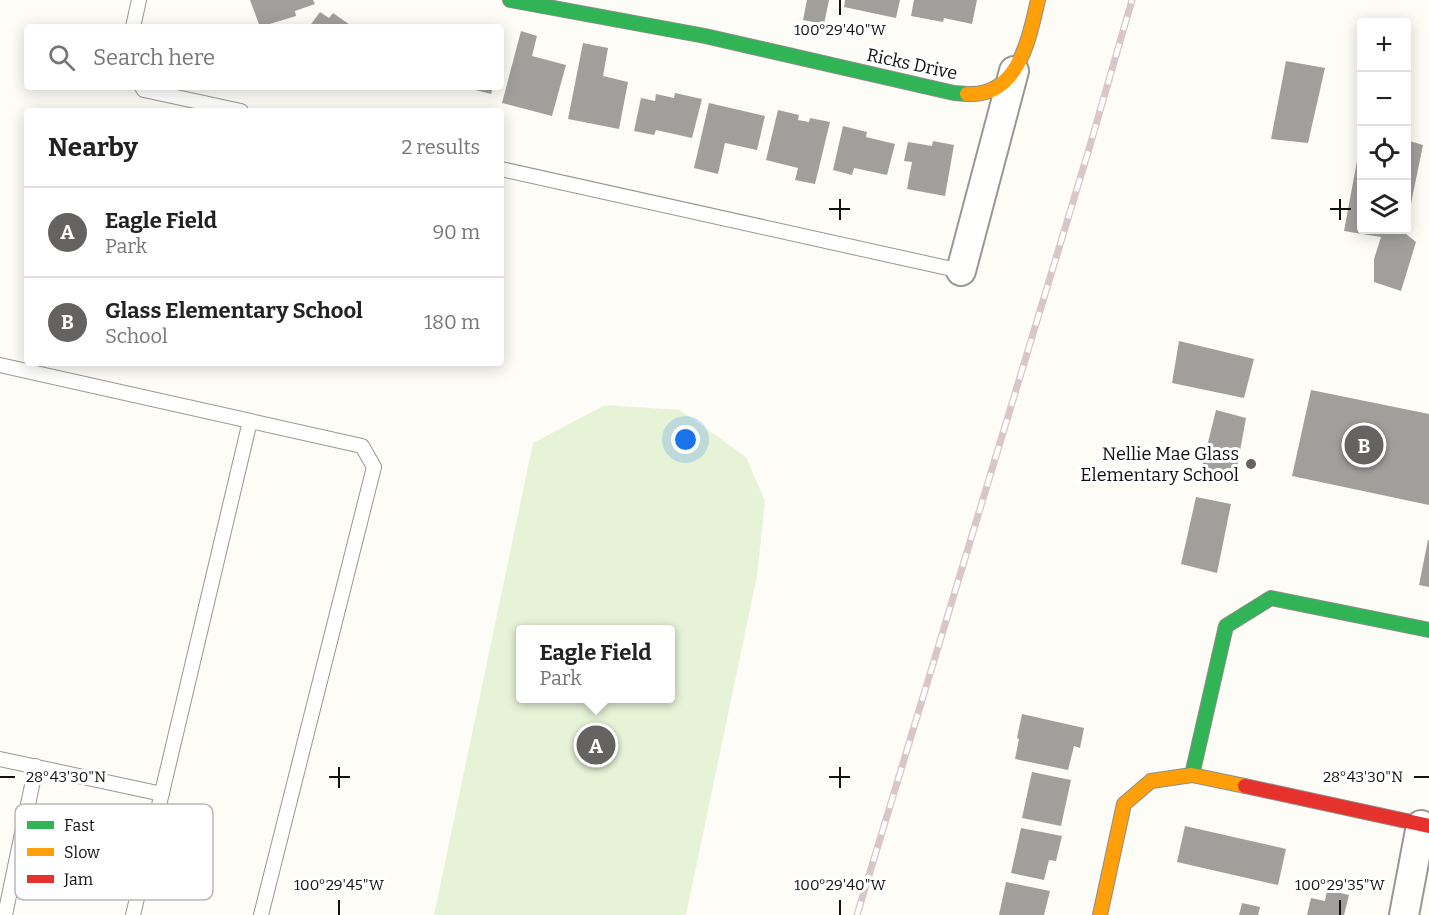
<!DOCTYPE html>
<html lang="en">
<head>
<meta charset="utf-8">
<style>
  :root { --surface:#fff; --page:#f2f2f2; --text:#222; --muted:#767676; --line:#e0e0e0; --accent:#646362 }
  body { margin:0; font-family:Bitter,serif; background:var(--page); color:var(--text) }
  .controls { position:absolute; right:18px; top:18px; display:grid; overflow:hidden; border-radius:6px; box-shadow:0 3px 15px #0003 }
  .controls button { width:54px; height:54px; display:grid; place-items:center; padding:0; border:0; border-bottom:2px solid var(--line); background:var(--surface); color:var(--text); font:30px sans-serif }
  .you { position:absolute; left:686px; top:440px; width:21px; height:21px; margin:-15px; border:4px solid #fff; border-radius:50%; background:#1a73e8; box-shadow:0 0 0 9px #1a73e833 }
  .badge { display:grid; place-items:center; width:39px; height:39px; border-radius:50%; background:var(--accent); color:#fff; font-size:20px; font-weight:700 }
  .pin { position:absolute; translate:-50% -50%; border:3px solid #fff; box-shadow:0 2px 6px #0006 }
  .popup { position:absolute; left:516px; top:625px; width:159px; height:78px; box-sizing:border-box; display:grid; place-content:center; border-radius:6px; background:var(--surface); filter:drop-shadow(0 2px 4px #0005); font-size:20px; white-space:nowrap; color:var(--muted) }
  .popup b { font-size:22px; color:var(--text) }
  .popup::after { content:''; position:absolute; left:50%; top:100%; margin-left:-12px; border:12px solid transparent; border-top-color:var(--surface) }
  .list { margin:0; padding:0; list-style:none }
  h2 { display:flex; justify-content:space-between; align-items:center; height:78px; margin:0; padding:0 24px; font-size:26px }
  h2 small { font-size:20px; font-weight:400; color:var(--muted) }
  .list li { display:grid; grid-template-columns:39px 1fr auto; gap:18px; align-items:center; box-sizing:border-box; height:90px; padding:0 24px; border-top:2px solid var(--line) }
  .list b { display:block; font-size:22px; white-space:nowrap }
  .list p { margin:0; font-size:20px; white-space:nowrap; color:var(--muted) }
  .list em { font-size:20px; font-style:normal; color:var(--muted) }
  .icon { flex:none; width:33px; height:33px; fill:none; stroke:currentColor; stroke-width:2; stroke-linecap:round; stroke-linejoin:round }
  .map { position:relative; flex:none; width:1429px; height:915px; overflow:hidden }
  .search { position:absolute; background:var(--surface); box-shadow:0 3px 15px #0003; left:24px; top:24px; width:480px; height:66px; display:flex; align-items:center; gap:15px; box-sizing:border-box; padding:0 21px; border-radius:6px; color:var(--muted); font-size:22px }
  .panel { position:absolute; background:var(--surface); box-shadow:0 3px 15px #0003; left:24px; top:108px; width:480px; height:258px; border-radius:6px }
  .map>svg:first-child { display:block }
</style>
</head>
<body>
<div class="map">
<svg width="1429" height="915" viewBox="0 0 1429 915">
  <rect width="100%" height="100%" fill="#fdfcf7"/>
  <!-- green -->
  <path fill="#e7f3d7" fill-rule="evenodd" d="M605 405 680 410 746 457 765 501 757 576 686 915H434L533 443ZM521 630H671V698H521Z"/>
  <!-- building -->
  <path fill="#a19f9c" d="M250 0H313L315 4 295 11 296 16 260 27Z
    M807 0H829L824 24 803 20Z
    M845 0H900L896 18 844 7Z
    M914 0H977L972 24 944 18 943 22 911 16Z
    M320 12 329 18 333 13 353 27H309Z
    M521 31 537 36 532 56 566 65 552 116 502 103Z
    M583 43 608 48 603 76 628 82 619 129 568 119Z
    M1286 61 1325 68 1308 143 1271 139Z
    M464 87H493L491 94Z
    M675 93 702 99 692 138 656 130 654 135 634 131 641 98 655 101 656 94 674 98Z
    M709 103 765 116 757 150 725 143 718 174 694 168Z
    M778 110 799 115 798 120 809 122 810 118 830 122 815 184 795 180 798 168 766 160Z
    M843 126 867 132 866 137 895 144 887 175 854 168 852 175 833 170Z
    M1406 140 1423 145 1408 218H1406Z
    M933 141 954 145 945 196 907 189 912 162 904 161 908 142 932 146Z
    M1360 145 1362 230H1405V233L1416 242 1401 291 1374 282V259L1381 237 1344 231Z
    M1179 341 1254 359 1244 398 1172 383Z
    M1311 390 1429 414V505L1292 476Z
    M1216 410 1246 418 1234 484 1200 475Z
    M1196 497 1231 504 1217 573 1181 564Z
    M1428 540H1429V587L1419 585Z
    M1022 714 1084 728 1080 748 1074 746 1068 770 1015 759 1019 739 1017 738Z
    M1032 772 1071 780 1061 826 1022 818Z
    M1185 826 1286 849 1278 885 1177 862Z
    M1021 828 1062 836 1056 861 1049 860 1044 880 1011 873Z
    M1006 882 1050 891 1044 915H999Z
    M1327 890 1349 895 1344 915H1307L1311 898 1325 901Z
    M1242 903 1260 907 1258 915H1239Z"/>
  <g fill="none" stroke-linecap="round" stroke-linejoin="round">
    <!-- lane casing -->
    <g stroke="#979795" stroke-width="16">
      <path id="lane" d="M133 27 139 0
        M142 87 144 90 241 111
        M501 169 961 271
        M0 365 362 446 374 467 261 915
        M0 759 162 794
        M5 915 36 766
        M133 915 250 421"/>
    </g>
    <!-- street casing -->
    <g stroke="#979795" stroke-width="32">
      <path id="street" d="M961 271 1014 71
        M1404 915 1421 825"/>
    </g>
    <!-- fast casing -->
    <g stroke="#8e8d8b" stroke-width="16">
      <path id="fast" d="M510 0 705 36 954 93 967 94
        M1192 775 1226 626 1271 598 1429 630"/>
    </g>
    <!-- slow casing -->
    <g stroke="#8e8d8b" stroke-width="16">
      <path id="slow" d="M967 94C1019 97 1029 38 1038 0
        M1100 915 1124 804 1151 781 1192 775 1245 786"/>
    </g>
    <!-- jam casing -->
    <g stroke="#8e8d8b" stroke-width="16">
      <path id="jam" d="M1245 786 1429 826"/>
    </g>
    <!-- lane -->
    <use href="#lane" stroke="#fffffe" stroke-width="14"/>
    <!-- street -->
    <use href="#street" stroke="#fffffe" stroke-width="28"/>
    <!-- fast -->
    <use href="#fast" stroke="#30b455" stroke-width="14"/>
    <!-- slow -->
    <use href="#slow" stroke="#ff9f0a" stroke-width="14"/>
    <!-- jam -->
    <use href="#jam" stroke="#e5322d" stroke-width="14"/>
    <!-- rail casing -->
    <g stroke="#d9c6c7" stroke-width="7">
      <path id="rail" d="M857 915 1089 149 1132 0"/>
    </g>
    <!-- rail -->
    <use href="#rail" stroke="#fff" stroke-width="4.5" stroke-dasharray="14" stroke-linecap="butt"/>
  </g>
  <!-- ticks -->
  <path fill="none" stroke="#111" stroke-width="2" d="M840 0V15M840 199V220M1340 199V220M829 209H850M1330 209H1351M339 767V788M840 767V788M0 777H15M329 777H350M829 777H850M1414 777H1429M339 900V915M840 900V915M1340 900V915"/>
  <!-- markers -->
  <circle fill="#646362" stroke="#fff" stroke-width="2" cx="1251" cy="464" r="6"/>
  <g text-anchor="middle" stroke-width="6" stroke-linejoin="round" paint-order="stroke">
    <!-- street labels -->
    <g font-size="18" fill="#111" stroke="#fff">
      <text transform="translate(912 64) rotate(12)" y="6">Ricks Drive</text>
    </g>
    <!-- poi labels -->
    <g font-size="18" fill="#111" stroke="#fff" text-anchor="end">
      <text x="1239" y="460">Nellie Mae Glass<tspan x="1239" dy="21">Elementary School</tspan></text>
    </g>
  </g>
  <!-- legend -->
  <rect x="15" y="804" width="198" height="96" rx="9" fill="#fff" stroke="#b8b8b8" stroke-width="1.5"/>
  <rect x="27" y="821" width="27" height="8" fill="#30b455"/>
  <rect x="27" y="848" width="27" height="8" fill="#ff9f0a"/>
  <rect x="27" y="875" width="27" height="8" fill="#e5322d"/>
  <g font-size="16" fill="#111">
    <text x="64" y="831">Fast</text>
    <text x="64" y="858">Slow</text>
    <text x="64" y="885">Jam</text>
  </g>
  <g font-size="15" text-anchor="middle" fill="#111" stroke="#fff" stroke-width="6" stroke-linejoin="round" paint-order="stroke">
    <text x="840" y="35">100°29'40"W</text>
    <text x="66" y="782">28°43'30"N</text>
    <text x="1363" y="782">28°43'30"N</text>
    <text x="339" y="890">100°29'45"W</text>
    <text x="840" y="890">100°29'40"W</text>
    <text x="1340" y="890">100°29'35"W</text>
  </g>
</svg>
<div class="controls">
<button>+</button>
<button>−</button>
<button><svg class="icon" aria-label="locate" viewBox="0 0 24 24"><circle cx="12" cy="12" r="6"/><path d="M12 2v4M12 18v4M2 12h4M18 12h4"/></svg></button>
<button><svg class="icon" aria-label="layers" viewBox="0 0 24 24"><path d="M12 4l9 5-9 5-9-5zM3 14l9 5 9-5"/></svg></button>
</div>
<div class="you"></div>
<div class="pin badge" style="left:596px;top:745px">A</div>
<div class="popup"><b>Eagle Field</b>Park</div>
<div class="pin badge" style="left:1364px;top:445px">B</div>
<div class="search"><svg class="icon" aria-label="search" viewBox="0 0 24 24"><circle cx="10" cy="10" r="6"/><path d="M15 15l6 6"/></svg>Search here</div>
<section class="panel">
<h2>Nearby<small>2 results</small></h2>
<ul class="list">
<li><span class="badge">A</span><div><b>Eagle Field</b><p>Park</p></div><em>90 m</em></li>
<li><span class="badge">B</span><div><b>Glass Elementary School</b><p>School</p></div><em>180 m</em></li>
</ul>
</section>
</div>
</body>
</html>
